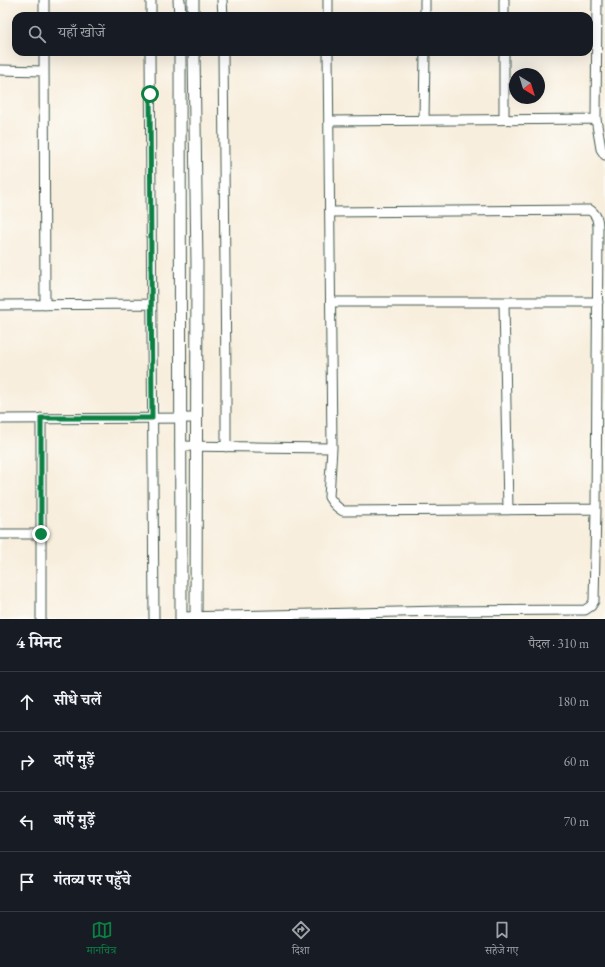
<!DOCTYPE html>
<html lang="hi">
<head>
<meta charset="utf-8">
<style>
  :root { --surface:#171b24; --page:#20242c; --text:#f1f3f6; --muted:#9ea1a6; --line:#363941; --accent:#0b8043 }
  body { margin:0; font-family:"EB Garamond","Noto Serif Devanagari",serif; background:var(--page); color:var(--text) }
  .compass { position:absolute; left:509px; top:68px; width:36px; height:36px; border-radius:50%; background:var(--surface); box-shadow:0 4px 16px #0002; rotate:142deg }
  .stop { position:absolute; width:12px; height:12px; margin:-9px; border:3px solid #0b8043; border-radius:50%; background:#fff }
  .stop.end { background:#0b8043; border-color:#fff; box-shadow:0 1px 4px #0008 }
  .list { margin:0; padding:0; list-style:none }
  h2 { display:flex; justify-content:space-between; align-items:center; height:52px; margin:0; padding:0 16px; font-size:17px }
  h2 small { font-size:13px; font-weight:400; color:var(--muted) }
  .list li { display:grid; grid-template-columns:26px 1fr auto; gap:12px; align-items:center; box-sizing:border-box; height:60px; padding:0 16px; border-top:1px solid var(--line) }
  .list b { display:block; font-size:15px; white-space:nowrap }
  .list em { font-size:13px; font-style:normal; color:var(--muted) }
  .icon { flex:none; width:22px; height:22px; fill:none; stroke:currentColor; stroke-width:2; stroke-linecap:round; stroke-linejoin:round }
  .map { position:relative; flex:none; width:605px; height:619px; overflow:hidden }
  .search { position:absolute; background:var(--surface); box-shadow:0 4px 16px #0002; left:12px; right:12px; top:12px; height:44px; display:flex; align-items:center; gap:10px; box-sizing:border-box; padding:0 14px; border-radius:12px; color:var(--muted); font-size:15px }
  .sheet { height:292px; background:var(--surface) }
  nav { display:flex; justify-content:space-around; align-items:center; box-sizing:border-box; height:56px; border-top:1px solid var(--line); background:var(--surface); font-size:11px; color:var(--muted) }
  nav a { display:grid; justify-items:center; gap:2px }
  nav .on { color:var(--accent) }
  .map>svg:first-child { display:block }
</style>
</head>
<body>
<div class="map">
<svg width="605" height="619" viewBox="0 0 605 619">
  <rect width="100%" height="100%" fill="#fdfcf7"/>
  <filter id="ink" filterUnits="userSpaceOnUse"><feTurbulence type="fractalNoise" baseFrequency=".025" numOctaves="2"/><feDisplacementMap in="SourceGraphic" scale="8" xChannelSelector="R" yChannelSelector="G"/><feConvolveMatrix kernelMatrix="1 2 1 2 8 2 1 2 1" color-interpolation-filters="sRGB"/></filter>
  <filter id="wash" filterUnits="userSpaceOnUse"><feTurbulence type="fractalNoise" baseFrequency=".012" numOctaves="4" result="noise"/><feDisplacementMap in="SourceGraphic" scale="16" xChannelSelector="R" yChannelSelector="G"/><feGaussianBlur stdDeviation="0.9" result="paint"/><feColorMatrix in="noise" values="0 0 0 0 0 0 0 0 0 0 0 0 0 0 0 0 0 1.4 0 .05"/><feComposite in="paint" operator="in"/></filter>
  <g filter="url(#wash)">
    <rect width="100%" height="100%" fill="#f8eedd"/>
  </g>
  <g filter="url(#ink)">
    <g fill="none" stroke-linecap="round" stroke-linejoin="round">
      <!-- minor casing -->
      <g stroke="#40584d" stroke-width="11">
        <path id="minor" d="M44 0V16
          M222 0 223 16
          M328 0V16
          M504 0V16
          M597 0 596 119 601 149 605 155
          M151 16V0
          M425 16V0
          M44 52 45 305
          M150 52 154 619
          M223 52 226 377V447
          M328 52 332 448 329 497C333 504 336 507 343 511L596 509
          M504 52V119
          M0 70 44 71
          M424 120 425 52
          M329 121 596 119
          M331 302H598
          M504 302 508 510
          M0 305 151 304
          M41 418V619
          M0 419 196 418
          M180 446 332 448
          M0 534H41
          M181 617 441 611 585 610 591 606 594 601 596 509 598 228C598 220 597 215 590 210L330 212"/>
      </g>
      <!-- tertiary casing -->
      <g stroke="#40584d" stroke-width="13">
        <path id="tertiary" d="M179 0 180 16
          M193 0V16
          M180 52 181 619
          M194 52 197 264 196 619"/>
      </g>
      <!-- minor -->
      <use href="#minor" stroke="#fff" stroke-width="9"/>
      <!-- tertiary -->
      <use href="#tertiary" stroke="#fff" stroke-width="11"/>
    </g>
  </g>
  <g fill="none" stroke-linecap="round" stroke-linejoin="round" filter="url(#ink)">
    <!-- route -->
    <path stroke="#0b8043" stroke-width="5" d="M41 534V418H152L150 94"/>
  </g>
</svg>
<svg class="compass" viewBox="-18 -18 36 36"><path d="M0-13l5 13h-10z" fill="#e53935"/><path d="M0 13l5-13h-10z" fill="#9ea1a6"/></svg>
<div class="stop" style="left:150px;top:94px"></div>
<div class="stop end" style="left:41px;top:534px"></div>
<div class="search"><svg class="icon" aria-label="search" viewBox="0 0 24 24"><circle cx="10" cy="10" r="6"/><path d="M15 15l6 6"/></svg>यहाँ खोजें</div>
</div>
<section class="sheet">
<h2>4 मिनट<small>पैदल · 310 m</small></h2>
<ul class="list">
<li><svg class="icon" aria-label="ahead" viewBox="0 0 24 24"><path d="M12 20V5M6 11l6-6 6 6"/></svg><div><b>सीधे चलें</b></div><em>180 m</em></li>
<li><svg class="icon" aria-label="right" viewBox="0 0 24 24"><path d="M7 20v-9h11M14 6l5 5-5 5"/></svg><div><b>दाएँ मुड़ें</b></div><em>60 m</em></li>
<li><svg class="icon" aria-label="left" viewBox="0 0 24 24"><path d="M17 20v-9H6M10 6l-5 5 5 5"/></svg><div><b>बाएँ मुड़ें</b></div><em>70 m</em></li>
<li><svg class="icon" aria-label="arrive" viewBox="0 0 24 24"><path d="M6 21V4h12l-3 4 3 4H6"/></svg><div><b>गंतव्य पर पहुँचे</b></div></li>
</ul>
</section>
<nav>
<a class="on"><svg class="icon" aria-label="map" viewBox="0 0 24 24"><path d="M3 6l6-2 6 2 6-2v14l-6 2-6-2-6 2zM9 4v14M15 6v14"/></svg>मानचित्र</a>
<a><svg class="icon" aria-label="directions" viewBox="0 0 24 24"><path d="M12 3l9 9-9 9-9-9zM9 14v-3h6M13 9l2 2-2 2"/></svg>दिशा</a>
<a><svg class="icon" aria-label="saved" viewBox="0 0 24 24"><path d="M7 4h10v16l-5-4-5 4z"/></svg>सहेजे गए</a>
</nav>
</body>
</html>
